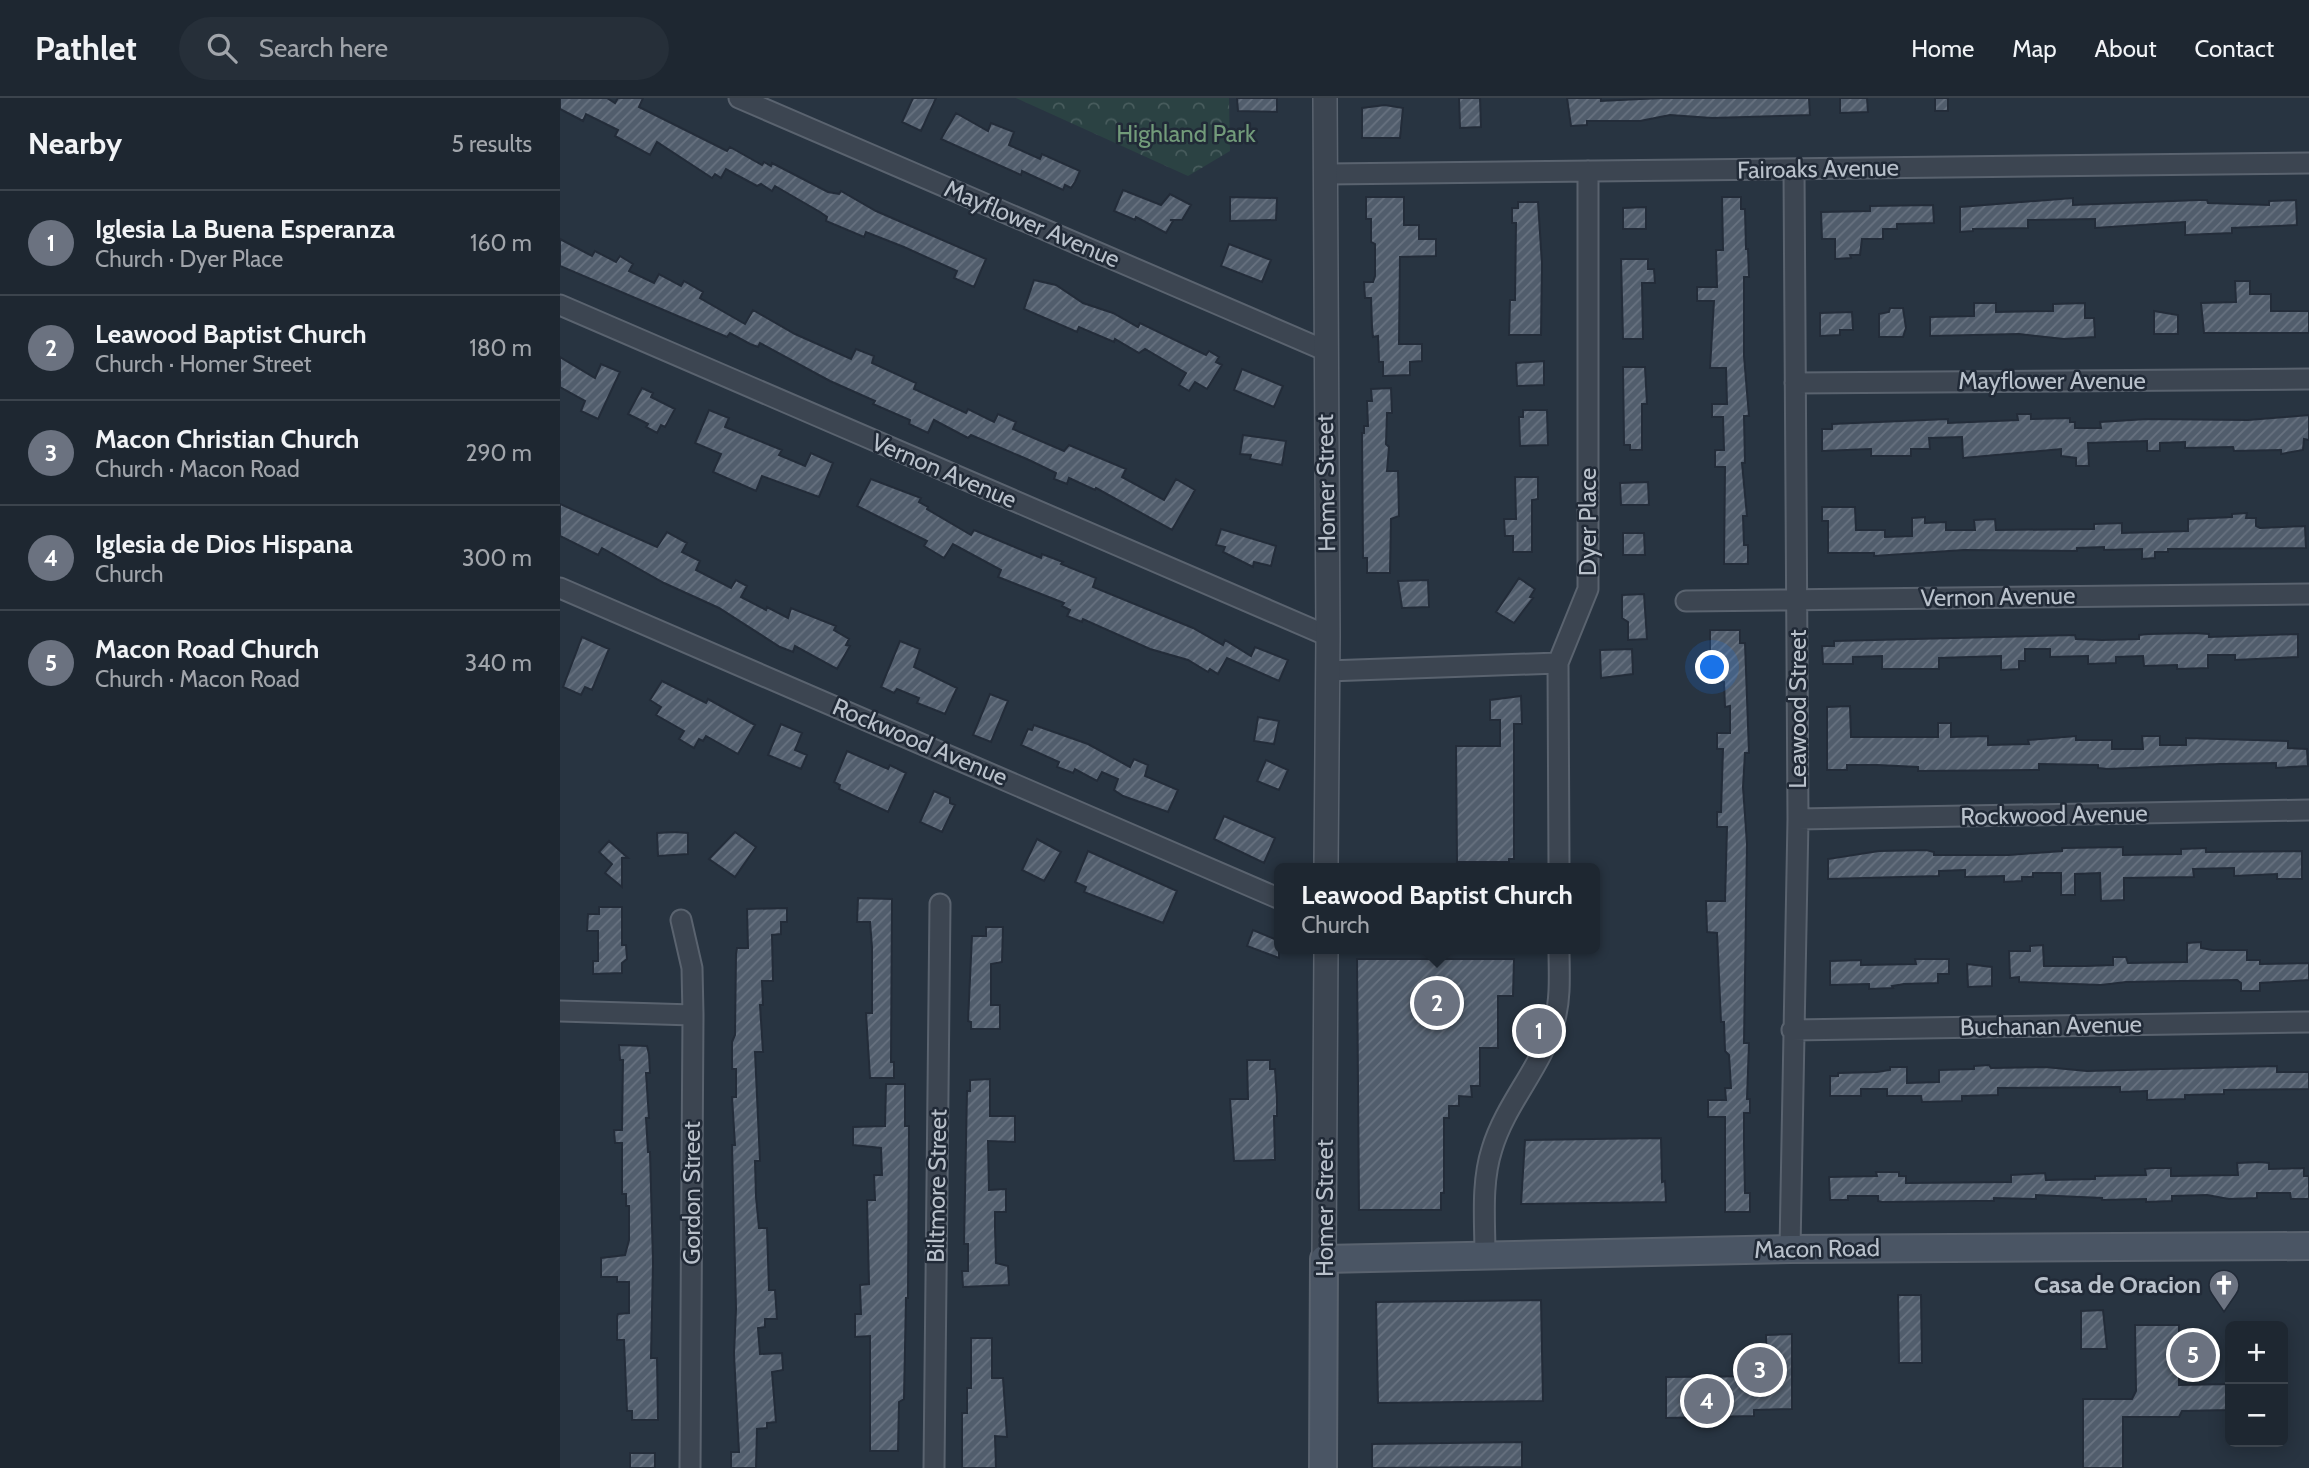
<!DOCTYPE html>
<html lang="en">
<head>
<meta charset="utf-8">
<style>
  :root { --surface:#1e2731; --page:#262f39; --text:#f1f3f6; --muted:#a1a5ab; --line:#3c444d; --accent:#96bdf3 }
  body { margin:0; font-family:Cabin,sans-serif; background:var(--page); color:var(--text) }
  .controls { position:absolute; right:21px; bottom:21px; display:grid; overflow:hidden; border-radius:10px; box-shadow:0 4px 18px #0003 }
  .controls button { width:63px; height:63px; display:grid; place-items:center; padding:0; border:0; border-bottom:2px solid var(--line); background:var(--surface); color:var(--text); font:35px sans-serif }
  .you { position:absolute; left:1153px; top:570px; width:24px; height:24px; margin:-18px; border:5px solid #fff; border-radius:50%; background:#1a73e8; box-shadow:0 0 0 10px #1a73e833 }
  .badge { display:grid; place-items:center; width:46px; height:46px; border-radius:50%; background:var(--accent); color:#fff; font-size:23px; font-weight:700 }
  .pin { position:absolute; translate:-50% -50%; border:4px solid #fff; box-shadow:0 2px 7px #0006 }
  .popup { position:absolute; left:714px; top:765px; width:326px; height:91px; box-sizing:border-box; display:grid; place-content:center; border-radius:10px; background:var(--surface); filter:drop-shadow(0 2px 5px #0005); font-size:23px; white-space:nowrap; color:var(--muted) }
  .popup b { font-size:26px; color:var(--text) }
  .popup::after { content:''; position:absolute; left:50%; top:100%; margin-left:-14px; border:14px solid transparent; border-top-color:var(--surface) }
  .list { margin:0; padding:0; list-style:none }
  h2 { display:flex; justify-content:space-between; align-items:center; height:91px; margin:0; padding:0 28px; font-size:30px }
  h2 small { font-size:23px; font-weight:400; color:var(--muted) }
  .list li { display:grid; grid-template-columns:46px 1fr auto; gap:21px; align-items:center; box-sizing:border-box; height:105px; padding:0 28px; border-top:2px solid var(--line) }
  .list b { display:block; font-size:26px; white-space:nowrap }
  .list p { margin:0; font-size:23px; white-space:nowrap; color:var(--muted) }
  .list em { font-size:23px; font-style:normal; color:var(--muted) }
  .icon { flex:none; width:38px; height:38px; fill:none; stroke:currentColor; stroke-width:2; stroke-linecap:round; stroke-linejoin:round }
  .map { position:relative; flex:none; width:1749px; height:1370px; overflow:hidden }
  header { display:flex; align-items:center; gap:42px; box-sizing:border-box; height:98px; padding:0 35px; background:var(--surface); border-bottom:2px solid var(--line) }
  header strong { font-size:33px }
  nav { display:flex; gap:38px; margin-inline-start:auto; font-size:24px }
  .search { width:490px; height:63px; background:var(--page); display:flex; align-items:center; gap:18px; box-sizing:border-box; padding:0 24px; border-radius:38px; color:var(--muted); font-size:26px }
  main { display:flex }
  aside { flex:1; background:var(--surface) }
  .map>svg:first-child { display:block }
</style>
</head>
<body>
<header>
<strong>Pathlet</strong>
<div class="search"><svg class="icon" aria-label="search" viewBox="0 0 24 24"><circle cx="10" cy="10" r="6"/><path d="M15 15l6 6"/></svg>Search here</div>
<nav><a>Home</a><a>Map</a><a>About</a><a>Contact</a></nav>
</header>
<main>
<aside>
<h2>Nearby<small>5 results</small></h2>
<ul class="list">
<li><span class="badge" style="background:#6b7280">1</span><div><b>Iglesia La Buena Esperanza</b><p>Church · Dyer Place</p></div><em>160 m</em></li>
<li><span class="badge" style="background:#6b7280">2</span><div><b>Leawood Baptist Church</b><p>Church · Homer Street</p></div><em>180 m</em></li>
<li><span class="badge" style="background:#6b7280">3</span><div><b>Macon Christian Church</b><p>Church · Macon Road</p></div><em>290 m</em></li>
<li><span class="badge" style="background:#6b7280">4</span><div><b>Iglesia de Dios Hispana</b><p>Church</p></div><em>300 m</em></li>
<li><span class="badge" style="background:#6b7280">5</span><div><b>Macon Road Church</b><p>Church · Macon Road</p></div><em>340 m</em></li>
</ul>
</aside>
<div class="map">
<svg width="1749" height="1370" viewBox="0 0 1749 1370">
  <defs>
    <pattern id="forest-crowns" width="20" height="18" patternUnits="userSpaceOnUse" patternTransform="scale(1.75)"><rect width="20" height="18" fill="#2b4243"/><path d="M2 6a3 3 0 1 1 6 0M12 15a3 3 0 1 1 6 0" fill="none" stroke="#485c5d"/></pattern>
    <pattern id="building-hatch" width="6" height="6" patternUnits="userSpaceOnUse" patternTransform="scale(1.75)"><rect width="6" height="6" fill="#515d6c"/><path d="M-1 1l2-2M0 6l6-6M5 7l2-2" fill="none" stroke="#687280"/></pattern>
  </defs>
  <rect width="100%" height="100%" fill="#283441"/>
  <!-- forest -->
  <path fill="url(#forest-crowns)" d="M456 0H669L670 53 628 78Z"/>
  <!-- building -->
  <path fill="url(#building-hatch)" stroke="#232c39" stroke-width="2" d="M0 0H47L55 5 58 0H83L79 9 167 53 170 49 202 67 204 64 211 68 212 65 268 94 279 96 281 93 316 113 426 161 414 189 394 180 397 173 344 149 306 134 304 139 266 123 267 119 260 114 215 88 212 93 201 86 197 88 166 71 161 80 155 76 152 80 97 44 90 57 55 38 58 32 26 16 23 23 0 11Z
    M353 0H376L361 33 342 24Z
    M677 0H717V14L678 13Z
    M899 0H920L921 29 900 30Z
    M1007 0H1041V3L1101 0H1249L1250 17 1152 20 1110 17 1080 23H1027V27L1011 28Z
    M1280 0H1307L1308 14 1280 15Z
    M1375 0H1388V13H1375Z
    M825 7 843 10 840 40H802V10Z
    M396 15 428 33 431 25 454 34 449 47 480 61 482 56 520 73 515 84 511 90 505 87 503 92 462 73 461 77 381 41Z
    M563 92 601 107 610 96 631 107 622 122H610L613 123 606 135 576 119 575 122 554 113Z
    M670 99 717 100 716 122 670 123Z
    M806 99H844V127H859V141H876V158L840 159 839 246H862V263L850 264V277L823 278V264H819L818 238 813 239 812 229 811 200H805L804 184H813L815 178V146L811 144V121H806Z
    M1162 99H1181V111H1185L1186 151H1188L1189 179H1184V258L1189 318H1184L1185 365H1182L1187 418H1183L1184 447H1188V466H1164L1165 369H1155V352H1164L1163 319H1152V306H1167L1166 270H1150L1154 203H1137V189H1157L1156 152H1163Z
    M1513 100V107L1638 102H1647L1648 105 1709 107V103L1736 102 1737 127 1672 130V135L1625 137V124L1535 130V121L1468 122V130L1413 131V133L1400 134V109Z
    M958 104H978L982 166 981 237H949L950 202H955L956 125H952V110H958Z
    M1373 107 1374 125 1337 126V131H1323V141H1302L1300 157H1290L1291 160 1275 161V141H1262L1261 114 1310 113V108Z
    M1086 109V131H1063V110Z
    M0 141 32 158 35 153 56 164 60 158 73 166 69 173 94 185 99 176 121 188 124 183 143 194 140 200 185 226 193 212 235 236 291 261 296 251 314 258 312 265 356 285 354 291 406 315 408 311 434 324 438 316 456 324 453 331 504 353 509 347 566 371 562 379 604 402 616 381 635 392 612 432 536 390 535 392 509 380 507 386 494 381 496 375 469 362 411 337 408 340 374 322 368 335 349 326 350 322 313 306 315 303 270 283 200 245 198 249 190 246 170 235 167 239 0 168Z
    M669 146 711 162 702 184 661 168Z
    M1061 161H1088V171H1094L1095 185H1082L1083 241H1063Z
    M474 182 496 187 523 205 553 215 578 229 580 225 646 257 649 253 659 259 656 264 662 267 647 291 635 284 629 293 619 287 626 275 585 251 579 255 555 241 554 244 519 229 517 234 464 211Z
    M1675 183H1690V196H1711V213H1749V235H1644L1641 205 1676 204Z
    M1414 205H1436V214L1493 213V206L1525 205V220H1534L1535 239 1504 241 1459 236 1370 238V219L1414 218Z
    M1330 210H1343L1346 230 1343 239H1319V216L1329 214Z
    M1594 213 1618 217V236H1594Z
    M1292 214 1293 232H1280V237L1260 238V215Z
    M0 259 35 280 41 266 60 274 38 321 21 313 25 303 0 289Z
    M984 263V287L957 288 956 265Z
    M1063 269H1085L1087 306H1082V352H1070V347H1064Z
    M682 271 723 288 714 309 674 292Z
    M82 290 93 295 91 299 115 311 105 329 101 327 97 335 86 329 88 326 68 316Z
    M831 290 832 315H827L826 346 829 349 827 373H838L839 418 831 421 830 475H807V460H803L802 335H804V328H808L807 303H812L811 291Z
    M149 312 169 320 165 329 222 352 219 357 245 368 251 355 273 365 259 399 202 378 196 393 153 374 161 356 135 345Z
    M963 312H987L988 347 960 348 959 319H963Z
    M1457 316H1471V321L1510 320V324H1515V330H1541L1540 324 1587 321 1688 322 1749 317V342L1744 341 1743 352 1721 356V352L1674 353 1673 349 1625 350V344L1600 345V353H1587V343L1528 345 1529 368H1516V360L1501 358V351L1403 360 1402 339 1369 340 1370 351H1351V358H1311V351L1262 353V331H1272V326L1388 321V325L1458 322Z
    M683 337 726 343 722 367 690 361 691 357 680 356Z
    M955 379H978V401L972 402V454H953V438H945L944 421H956Z
    M311 381 361 400 359 404 368 409 367 411 411 437 414 432 481 460 482 456 503 464 501 466 536 480 533 489 633 530 663 547 665 542 691 558 695 549 728 562 719 583 667 560 658 576 650 571 648 574 628 562 590 551 523 521 522 524 507 518 510 512 502 508 504 505 438 479 441 472 393 446 384 460 364 448 367 443 297 408Z
    M1088 384 1089 407H1061L1060 385Z
    M0 406 97 449 107 434 127 445 122 454 140 463 136 472 171 490 176 482 187 488 181 499 206 512 207 509 228 520 231 510 276 528 274 532 289 541 286 547 290 548 277 571 235 548 233 554 220 549 159 510 104 485 42 450 38 457 0 438Z
    M1262 409H1295L1296 432H1325V439L1352 438V420L1365 419V425L1386 424V432H1415L1414 422 1435 421 1436 432 1534 431V426L1562 425V435L1628 433V421L1672 419V416L1687 415 1686 420H1696V428L1700 430 1745 428 1746 450 1608 451V454H1595V460L1582 461V451L1544 452V449L1517 450V453L1404 452 1314 458V455H1268V423H1262Z
    M661 431 716 448 711 468 694 464 693 469 663 454 665 449 656 447Z
    M1063 435H1084L1085 457H1063Z
    M959 480 975 491 970 499 973 500 954 525 936 514Z
    M868 482 869 509 842 510 838 483Z
    M1084 496 1087 541 1068 542V524L1062 520V497Z
    M1150 532H1180V545H1185L1189 655H1185L1183 689 1187 746 1184 945H1189L1187 1001H1190V1015H1184V1047L1185 1095H1190V1114H1165V1019H1148V1002H1166L1165 990H1171L1169 957 1165 953 1164 924H1161L1157 835 1147 834 1146 803H1165L1167 729H1157V714H1161L1163 651H1157V635H1170V608L1165 609 1164 584 1150 585Z
    M1635 535 1649 536V539L1738 536V559L1675 562V557H1648V570L1617 571V567L1584 568 1583 558 1556 559V565L1528 566V558L1490 559V551H1465V563H1459V571L1441 572V558L1379 560V571H1322V558L1293 559V566H1263L1262 548H1274V543L1515 537 1516 541 1542 542 1579 541V537L1588 536Z
    M22 539 49 551 32 592 25 589 21 597 3 589Z
    M340 543 360 551 354 569 397 590 385 616 357 605 359 600 337 591 334 595 321 589Z
    M1072 551 1073 576 1041 580 1040 552Z
    M102 583 146 605 148 601 195 627 178 656 146 638 143 643 139 641 134 650 119 641 124 633 96 617 101 609 90 602Z
    M430 596 448 603 431 644 413 637Z
    M961 598 962 626H954V761H949V764H897L896 648H940V622H930V602Z
    M1290 608 1291 639H1378V625H1391V639L1428 638V647L1469 646 1468 642 1516 638V642H1552V651H1583L1582 638H1600V647H1626V640L1728 643V650L1747 651 1748 668 1716 670V665L1660 666 1548 671 1538 670V667L1479 666V672L1358 673V669L1317 667H1287V672H1267V609Z
    M698 619 719 623 714 646 694 643Z
    M221 626 242 635 235 652 247 657 241 671 208 657Z
    M474 627 528 646 570 669 574 661 588 667 585 678 618 692 608 714 563 698 554 692 558 681 542 674 537 683 515 671 513 675 497 669 499 664 461 647 468 631 472 632Z
    M287 653 328 671 330 667 346 675 328 714 279 691 280 687 274 684Z
    M706 662 728 672 719 692 697 683Z
    M374 693 390 700V705L395 707 382 734 360 724Z
    M664 718 715 740 704 765 654 741Z
    M115 734 128 735V756L98 758 97 735Z
    M175 734 196 749 175 779 149 761Z
    M477 741 501 754 484 783 462 772Z
    M49 743 68 760H62V789L45 775 52 766 39 754Z
    M1563 749V757L1621 756V751L1646 750V754L1742 753V781H1717V776L1674 778V770L1633 771 1634 779 1564 780V802L1541 803 1540 775 1515 776V797H1501V775H1473V779H1462V783L1444 784V778L1405 779V772L1379 773V778L1268 781V761L1319 753 1366 752 1374 754V757H1449L1502 753V750Z
    M528 753 617 793 603 825 524 794 526 789 515 784Z
    M298 800 332 801 331 964H334V980H310L306 915H312V849L310 824H297Z
    M39 809H62V847H66L67 861 62 865V875L33 876V863H38V833H27L28 816H39Z
    M227 810V824H221V836L212 837 213 883H202L203 907H200L203 954H195L200 1063H195L196 1099 199 1130H207L209 1192H215L217 1221H205V1229L198 1230 200 1256 222 1255 223 1272 212 1274 216 1324 207 1325V1330L197 1331 196 1370H171V1354H179L174 1256 176 1211 172 1047H175L172 999H176V971H172V944L175 937 176 856 177 850H188L187 811Z
    M426 829H443L442 864 431 866V907H440V931H411V924L408 923 412 838H426Z
    M693 832 719 843V860L687 848Z
    M1641 844V850L1652 852H1687V862H1700V866L1749 865V882L1700 885V893H1681V885L1677 882 1566 884 1541 887 1459 884V879L1450 880 1449 853H1470V848L1483 847 1484 868H1526L1553 867V859H1566L1568 865 1627 864V845Z
    M797 861H954L953 898H938V950H920V988H911L912 999 899 998V1008H889V1020H884V1095H881V1112H799Z
    M1355 861H1389V876H1378V885L1344 886 1332 888 1333 890 1309 891V886L1270 887V863L1301 862V867L1356 866Z
    M1407 866 1432 869V888L1408 889Z
    M59 947 87 948 89 956 90 975H86L89 1020H86L88 1054H90L93 1164 91 1260H97L98 1322H72V1313H67L64 1242H57V1219L58 1216 69 1215V1184H57V1179H41V1160L65 1157 69 1142V1108H66V1096H62V1045H55L54 1032H62L63 962H60Z
    M687 962H710V971H715L717 1001V1018H714L715 1062 674 1063 670 1001H688Z
    M1429 967 1431 970 1485 969 1527 973 1717 968V974H1749V991L1664 992V996L1625 997V1001L1587 1002V993L1560 994V989L1438 990V997L1402 998V1003L1362 1004 1361 998H1327V991H1301V998H1270V978H1278V975L1317 974 1330 972V969H1347V985L1379 984V972L1414 971V968Z
    M430 981V1018H455V1044L428 1043 429 1092 446 1091V1114H435V1130L436 1165 448 1168 449 1187 403 1189 402 1173H408V1146H404L407 993H410V982Z
    M326 986H345V1028H349L348 1200H346L344 1301 339 1304 338 1353H310V1238L295 1239V1216H301L300 1187 309 1186 307 1102H315L314 1077H322L321 1050 293 1047V1029L325 1028Z
    M1101 1040 1102 1084 1105 1083 1106 1104 961 1106 965 1042Z
    M1700 1064 1709 1065V1071L1744 1070V1078H1749V1101H1731L1730 1095H1697V1100L1669 1101 1647 1097 1612 1098V1103L1586 1104V1101L1542 1102V1100L1476 1097V1101L1434 1100V1103H1417L1322 1104 1318 1103V1098H1288V1102H1270L1269 1079 1317 1078 1316 1074H1339V1078H1346V1085L1451 1084V1077L1485 1075 1486 1082 1535 1081V1078L1586 1077 1585 1071 1592 1070H1611V1078L1678 1077 1677 1065Z
    M1338 1197H1361L1362 1265H1339Z
    M981 1202 983 1303 818 1305 816 1204Z
    M1543 1212 1547 1251H1521V1213Z
    M1575 1227H1619V1287L1670 1286V1312L1622 1313 1619 1319H1563V1370H1523V1301H1572L1576 1293Z
    M1232 1236V1311L1194 1312V1318L1106 1320V1279L1207 1278 1206 1237Z
    M411 1240H432V1280H443L447 1339 435 1338 436 1370H402V1315H407V1290H411Z
    M962 1344V1369L812 1370V1346Z
    M70 1355H95V1370H70Z"/>
  <g fill="none" stroke-linecap="round" stroke-linejoin="round">
    <!-- minor casing -->
    <g stroke="#5a636f" stroke-width="23">
      <path id="minor" d="M179 0 764 252
        M767 76 1749 65
        M0 207 768 538
        M1235 285 1749 281
        M0 490 720 801
        M1126 503 1749 496
        M767 573 998 565
        M1238 721 1749 712
        M999 770 998 565 1028 491V73
        M121 822 132 870 133 917 130 1370
        M0 913 133 917
        M1232 932 1749 924
        M1230 1151 1238 721 1234 72
        M925 1158C925 1123 921 1085 932 1051 946 1004 983 968 995 921 1001 898 999 874 999 851
        M374 1370 380 806"/>
    </g>
    <!-- tertiary casing -->
    <g stroke="#5a636f" stroke-width="26">
      <path id="tertiary" d="M765 0 768 538 766 770
        M764 1161 766 851"/>
    </g>
    <!-- secondary casing -->
    <g stroke="#5a636f" stroke-width="30">
      <path id="secondary" d="M763 1370 764 1161 1230 1151 1749 1148"/>
    </g>
    <!-- minor -->
    <use href="#minor" stroke="#3c4551" stroke-width="19"/>
    <!-- tertiary -->
    <use href="#tertiary" stroke="#3c4551" stroke-width="23"/>
    <!-- secondary -->
    <use href="#secondary" stroke="#4a5564" stroke-width="26"/>
  </g>
  <!-- icons -->
  <defs>
    <g id="church-pin" transform="scale(1.575)"><path d="M0 17L-7.5 6A9.5 9.5 0 1 1 7.5 6Z" fill="#6b7280" stroke="#212a37"/><path d="M-1.2-6h2.4v3.5h3.3v2.4h-3.3V6h-2.4V-.1h-3.3v-2.4h3.3Z" fill="#fff"/></g>
  </defs>
  <g fill-rule="evenodd">
    <use href="#church-pin" x="1664" y="1187"/>
  </g>
  <g text-anchor="middle" stroke-width="5" stroke-linejoin="round" paint-order="stroke">
    <!-- park labels -->
    <g font-size="24" fill="#729b7a" stroke="#212a37">
      <text x="626" y="44">Highland Park</text>
    </g>
    <!-- street labels -->
    <g font-size="24" fill="#b9c1cb" stroke="#212a37">
      <text transform="translate(1258 71) rotate(-1)" y="8">Fairoaks Avenue</text>
      <text transform="translate(472 126) rotate(23)" y="8">Mayflower Avenue</text>
      <text x="1492" y="291">Mayflower Avenue</text>
      <text transform="translate(384 373) rotate(23)" y="8">Vernon Avenue</text>
      <text transform="translate(766 385) rotate(-91)" y="8">Homer Street</text>
      <text transform="translate(1028 424) rotate(-90)" y="8">Dyer Place</text>
      <text transform="translate(1438 499) rotate(-1)" y="8">Vernon Avenue</text>
      <text transform="translate(1238 611) rotate(-90)" y="8">Leawood Street</text>
      <text transform="translate(360 644) rotate(23)" y="8">Rockwood Avenue</text>
      <text transform="translate(1494 717) rotate(-1)" y="8">Rockwood Avenue</text>
      <text transform="translate(1491 928) rotate(-1)" y="8">Buchanan Avenue</text>
      <text transform="translate(377 1088) rotate(-89)" y="8">Biltmore Street</text>
      <text transform="translate(132 1095) rotate(-90)" y="8">Gordon Street</text>
      <text transform="translate(765 1110) rotate(-90)" y="8">Homer Street</text>
      <text transform="translate(1257 1151) rotate(-1)" y="8">Macon Road</text>
    </g>
    <!-- poi labels -->
    <g font-size="24" font-weight="bold" fill="#b9c1cb" stroke="#212a37" text-anchor="end">
      <text x="1641" y="1195">Casa de Oracion</text>
    </g>
  </g>
</svg>
<div class="controls">
<button>+</button>
<button>−</button>
</div>
<div class="you"></div>
<div class="pin badge" style="left:979px;top:933px;background:#6b7280">1</div>
<div class="pin badge" style="left:877px;top:905px;background:#6b7280">2</div>
<div class="popup"><b>Leawood Baptist Church</b>Church</div>
<div class="pin badge" style="left:1200px;top:1272px;background:#6b7280">3</div>
<div class="pin badge" style="left:1147px;top:1303px;background:#6b7280">4</div>
<div class="pin badge" style="left:1633px;top:1257px;background:#6b7280">5</div>
</div>
</main>
</body>
</html>
